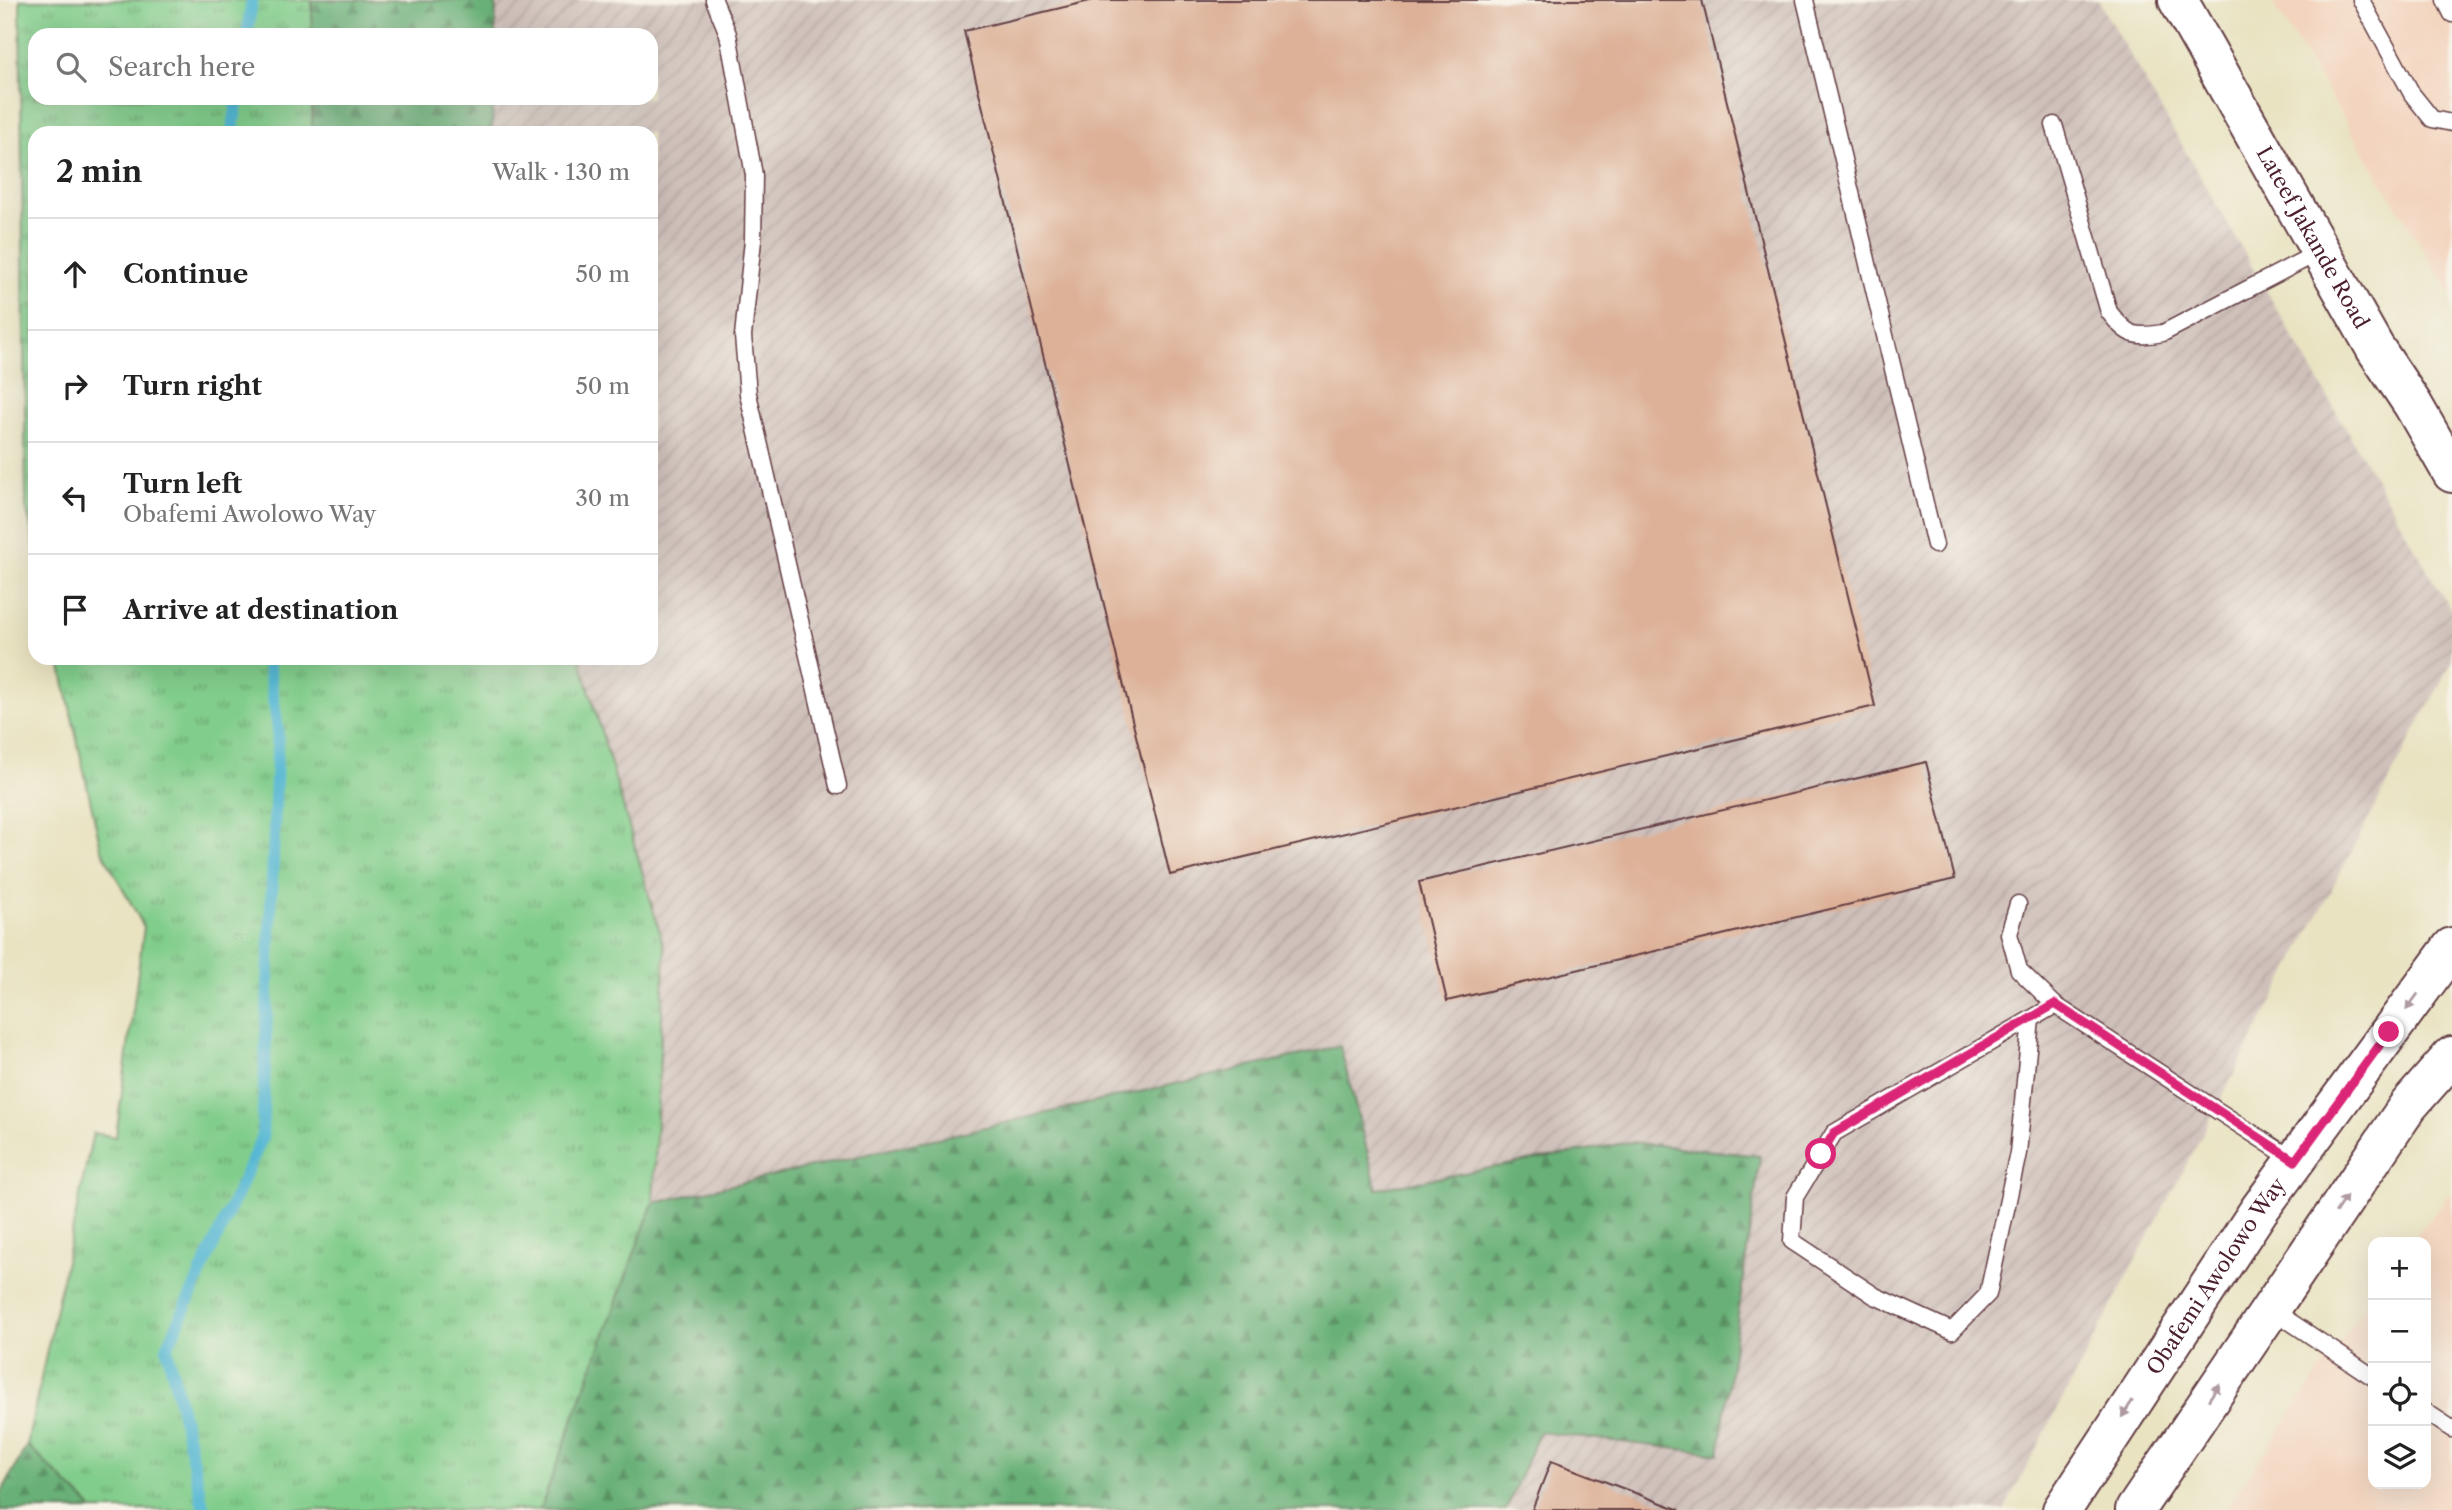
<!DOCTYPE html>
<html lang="en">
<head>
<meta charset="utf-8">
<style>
  :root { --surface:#fff; --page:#f2f2f2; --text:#222; --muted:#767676; --line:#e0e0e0 }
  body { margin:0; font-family:"Libre Caslon Text",serif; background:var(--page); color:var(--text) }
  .controls { position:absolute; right:21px; bottom:21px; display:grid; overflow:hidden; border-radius:14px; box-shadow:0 7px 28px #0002 }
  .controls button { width:63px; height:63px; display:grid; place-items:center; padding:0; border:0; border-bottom:2px solid var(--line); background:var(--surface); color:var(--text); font:35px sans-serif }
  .stop { position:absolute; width:21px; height:21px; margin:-16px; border:5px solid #db2777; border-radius:50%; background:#fff }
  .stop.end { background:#db2777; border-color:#fff; box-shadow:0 2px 7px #0008 }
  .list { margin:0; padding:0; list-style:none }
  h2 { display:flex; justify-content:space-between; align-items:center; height:91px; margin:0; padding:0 28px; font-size:30px }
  h2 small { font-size:23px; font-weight:400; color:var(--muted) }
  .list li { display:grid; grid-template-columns:46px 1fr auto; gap:21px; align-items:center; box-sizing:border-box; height:112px; padding:0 28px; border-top:2px solid var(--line) }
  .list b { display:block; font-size:26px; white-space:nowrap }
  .list p { margin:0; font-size:23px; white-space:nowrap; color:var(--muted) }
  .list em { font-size:23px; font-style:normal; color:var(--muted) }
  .icon { flex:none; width:38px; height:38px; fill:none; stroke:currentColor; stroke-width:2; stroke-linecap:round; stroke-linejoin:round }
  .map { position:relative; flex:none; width:2452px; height:1510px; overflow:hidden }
  .search { position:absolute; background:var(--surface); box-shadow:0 7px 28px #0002; left:28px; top:28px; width:630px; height:77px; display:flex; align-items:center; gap:18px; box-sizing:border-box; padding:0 24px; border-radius:21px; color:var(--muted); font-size:26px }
  .panel { position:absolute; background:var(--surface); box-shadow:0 7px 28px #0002; left:28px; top:126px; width:630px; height:539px; border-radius:21px }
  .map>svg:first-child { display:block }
</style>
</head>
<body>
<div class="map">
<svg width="2452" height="1510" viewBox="0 0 2452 1510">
  <defs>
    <pattern id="industrial-furrows" width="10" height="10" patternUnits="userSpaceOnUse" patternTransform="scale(1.75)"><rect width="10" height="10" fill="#cfc0ba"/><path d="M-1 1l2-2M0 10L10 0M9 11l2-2" fill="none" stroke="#b3a5a0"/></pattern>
    <pattern id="grass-tufts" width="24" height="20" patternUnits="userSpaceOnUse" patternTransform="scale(1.75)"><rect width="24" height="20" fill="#81cd8b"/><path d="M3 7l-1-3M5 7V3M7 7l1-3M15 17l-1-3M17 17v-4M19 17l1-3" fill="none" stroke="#6ca672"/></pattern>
    <pattern id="forest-firs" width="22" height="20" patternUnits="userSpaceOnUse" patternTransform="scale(1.75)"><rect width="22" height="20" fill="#68b077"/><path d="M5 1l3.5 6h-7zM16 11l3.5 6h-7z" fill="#588f62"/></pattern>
  </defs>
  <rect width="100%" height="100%" fill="#f7f3e8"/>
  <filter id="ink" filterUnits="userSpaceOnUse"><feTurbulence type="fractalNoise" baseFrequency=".0143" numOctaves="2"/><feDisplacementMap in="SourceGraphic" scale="14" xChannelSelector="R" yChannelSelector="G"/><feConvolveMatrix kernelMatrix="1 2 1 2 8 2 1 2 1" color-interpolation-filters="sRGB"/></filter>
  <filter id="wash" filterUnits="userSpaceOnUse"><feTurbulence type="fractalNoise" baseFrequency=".00686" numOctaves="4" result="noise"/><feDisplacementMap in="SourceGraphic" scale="28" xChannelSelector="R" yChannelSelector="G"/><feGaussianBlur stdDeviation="1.57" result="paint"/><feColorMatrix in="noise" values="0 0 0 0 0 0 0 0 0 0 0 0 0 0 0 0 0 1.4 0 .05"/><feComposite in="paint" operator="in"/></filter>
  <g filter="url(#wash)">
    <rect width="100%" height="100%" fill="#e9e3c2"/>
    <!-- built -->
    <path fill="#f3d4be" d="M2271 0H2452V296Z
      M2452 1191V1510H2225L2373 1294V1484H2426V1242H2411Z"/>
    <!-- industrial -->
    <path fill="url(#industrial-furrows)" d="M496 0H2098L2452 612V661L2004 1510H1506L1539 1432 1719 1454 1630 1142 1377 1189 1340 1046 653 1203 665 950 580 658H651V133H492L493 98H651V35H495Z"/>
    <!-- grass -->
    <path fill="url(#grass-tufts)" stroke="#66765b" stroke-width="2" d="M20 0H312V35H35V98H312V133H35V548L26 507Z
      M59 658H580L665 950 653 1203 540 1510H92L27 1445 93 1133 116 1137 144 927 101 849Z"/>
    <!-- forest -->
    <path fill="url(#forest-firs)" stroke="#596851" stroke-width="2" d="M312 0H496L495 35H312Z
      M312 98H493L492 133H312Z
      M1340 1046 1377 1189 1630 1142 1760 1156 1719 1454 1539 1432 1506 1510H540L653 1203Z
      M27 1445 89 1505 92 1510H0V1495Z"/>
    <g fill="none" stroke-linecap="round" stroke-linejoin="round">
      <!-- stream -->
      <path stroke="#55b7d3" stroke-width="12" d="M247 35 252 0
        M232 133 238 98
        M204 1510 167 1348 262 1138 278 729 267 658"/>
    </g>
    <g id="blocks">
      <!-- building -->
      <path fill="#ddb198" d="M1094 0H1702L1875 706 1170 875 964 31Z
        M1926 762 1955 879 1447 1001 1419 882Z
        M1551 1461 1680 1510H1532Z"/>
    </g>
  </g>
  <g filter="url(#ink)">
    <use href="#blocks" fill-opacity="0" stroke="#623c42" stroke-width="2"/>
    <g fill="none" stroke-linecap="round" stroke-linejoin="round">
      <!-- lane casing -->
      <g stroke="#623c42" stroke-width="19">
        <path id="lane" d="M714 0 728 34 754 175 753 240 743 336 748 394 838 786
          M1805 0 1935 545
          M2361 0 2412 94 2432 119 2452 123
          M2445 0 2452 14
          M2054 125 2109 312C2128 336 2133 338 2163 333L2321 251
          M2018 904 2009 934 2019 970 2055 1005 2295 1161
          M2031 1019 2018 1153 1988 1294 1952 1331 1875 1296 1792 1241 1795 1197 1834 1133 2055 1005
          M2271 1309 2373 1377
          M2426 1412 2452 1429"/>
      </g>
      <!-- secondary casing -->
      <g stroke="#623c42" stroke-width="42">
        <g id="secondary">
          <path id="s1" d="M2178 0 2375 348 2413 405 2452 473"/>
        </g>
      </g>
      <!-- primary casing -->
      <g stroke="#623c42" stroke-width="42">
        <g id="primary">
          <path id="s2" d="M2062 1510 2259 1210 2452 947"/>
          <path d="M2135 1510 2408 1106 2452 1056"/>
        </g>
      </g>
      <!-- lane -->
      <use href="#lane" stroke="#fff" stroke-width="16"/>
      <!-- secondary -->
      <use href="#secondary" stroke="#fff" stroke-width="38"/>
      <!-- primary -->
      <use href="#primary" stroke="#fff" stroke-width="38"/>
    </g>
    <!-- one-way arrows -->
    <defs><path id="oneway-solid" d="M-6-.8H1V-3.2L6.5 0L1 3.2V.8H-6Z" transform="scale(1.75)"/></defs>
    <g fill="#ae9aa0">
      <use href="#oneway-solid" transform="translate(2412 1002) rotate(126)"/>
      <use href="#oneway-solid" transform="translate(2341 1204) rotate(-56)"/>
      <use href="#oneway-solid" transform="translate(2214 1392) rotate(-56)"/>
      <use href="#oneway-solid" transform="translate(2127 1409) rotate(123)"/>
    </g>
  </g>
  <g fill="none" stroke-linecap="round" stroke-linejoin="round" filter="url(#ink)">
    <!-- route -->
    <path stroke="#db2777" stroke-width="9" d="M1821 1154 1834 1133 2055 1004 2295 1161 2389 1032"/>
  </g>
  <g text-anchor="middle" stroke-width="5" stroke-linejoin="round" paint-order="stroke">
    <!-- street labels -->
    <g font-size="21" fill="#4a1f2b" stroke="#f7f3e8">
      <text dy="7" stroke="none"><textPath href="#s1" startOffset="273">Lateef Jakande Road</textPath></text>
      <text dy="7" stroke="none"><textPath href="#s2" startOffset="280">Obafemi Awolowo Way</textPath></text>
    </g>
  </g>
</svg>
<div class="controls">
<button>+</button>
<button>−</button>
<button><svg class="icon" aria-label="locate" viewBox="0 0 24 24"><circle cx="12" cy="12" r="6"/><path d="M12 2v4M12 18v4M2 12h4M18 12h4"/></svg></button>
<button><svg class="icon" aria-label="layers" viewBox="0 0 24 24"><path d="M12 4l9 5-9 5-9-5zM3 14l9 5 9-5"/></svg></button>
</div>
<div class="stop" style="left:1821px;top:1154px"></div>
<div class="stop end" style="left:2389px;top:1032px"></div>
<div class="search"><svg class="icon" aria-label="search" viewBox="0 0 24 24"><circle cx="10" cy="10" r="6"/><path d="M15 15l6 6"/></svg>Search here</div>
<section class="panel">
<h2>2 min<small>Walk · 130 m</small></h2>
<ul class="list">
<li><svg class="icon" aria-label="ahead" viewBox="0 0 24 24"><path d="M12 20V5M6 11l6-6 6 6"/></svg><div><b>Continue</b></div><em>50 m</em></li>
<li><svg class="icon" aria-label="right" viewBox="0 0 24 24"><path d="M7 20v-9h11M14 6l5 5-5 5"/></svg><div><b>Turn right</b></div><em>50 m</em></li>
<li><svg class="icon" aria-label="left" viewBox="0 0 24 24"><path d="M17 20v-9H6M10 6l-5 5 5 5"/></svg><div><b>Turn left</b><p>Obafemi Awolowo Way</p></div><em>30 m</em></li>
<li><svg class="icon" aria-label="arrive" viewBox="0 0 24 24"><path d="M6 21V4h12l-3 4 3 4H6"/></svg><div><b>Arrive at destination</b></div></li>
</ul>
</section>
</div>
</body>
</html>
